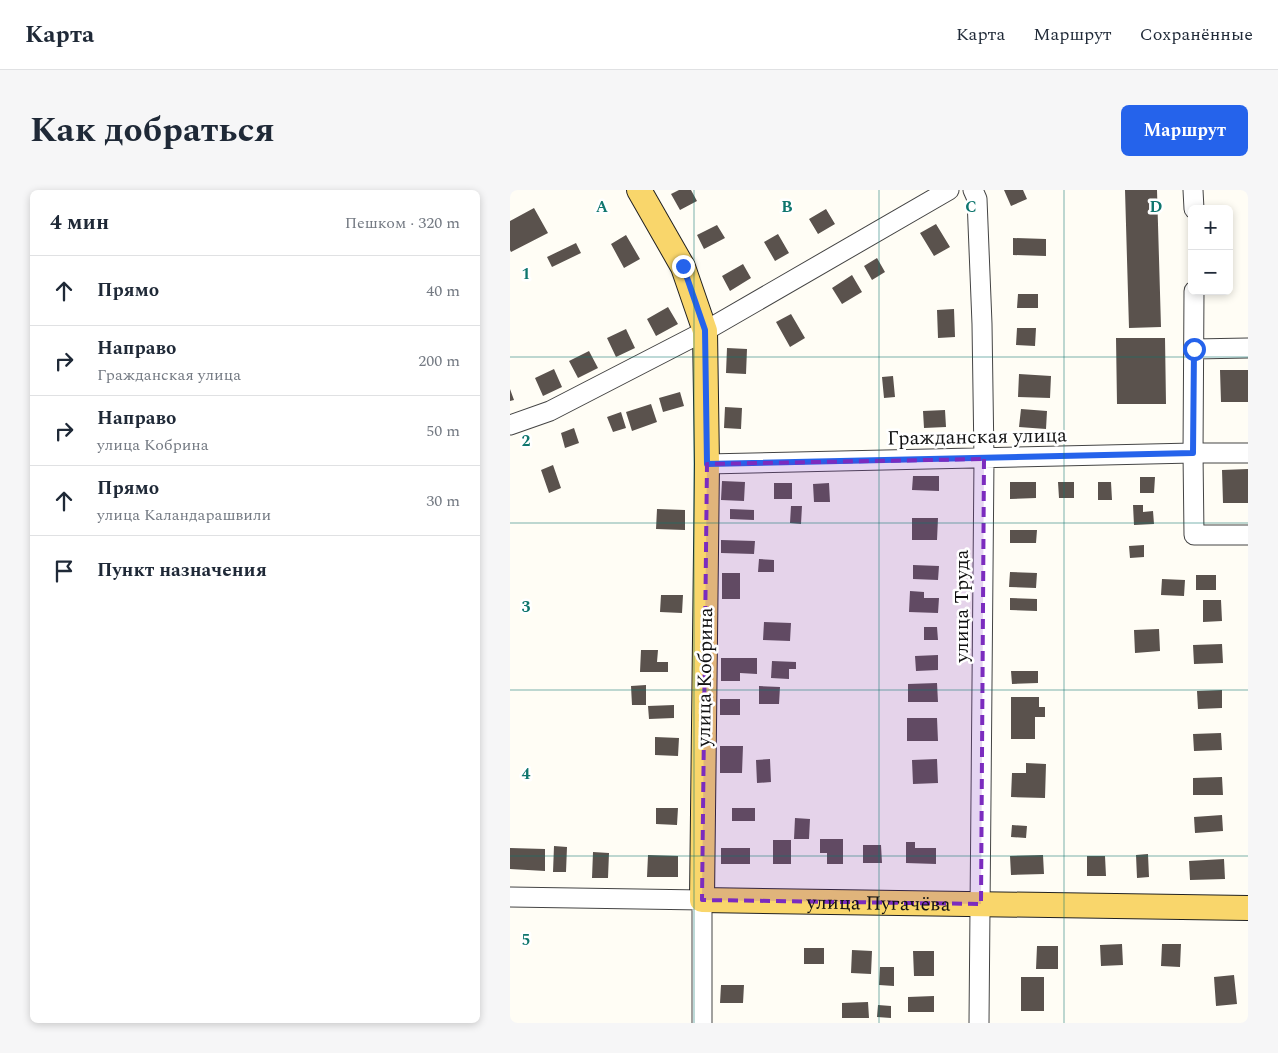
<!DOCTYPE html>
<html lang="ru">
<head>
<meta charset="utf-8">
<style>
  :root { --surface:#fff; --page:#f6f6f7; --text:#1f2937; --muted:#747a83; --line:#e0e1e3; --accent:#2563eb }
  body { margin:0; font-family:Spectral,serif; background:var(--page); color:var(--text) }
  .controls { position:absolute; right:15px; top:15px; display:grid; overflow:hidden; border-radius:8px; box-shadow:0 2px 8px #0003 }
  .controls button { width:45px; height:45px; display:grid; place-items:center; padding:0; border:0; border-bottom:1px solid var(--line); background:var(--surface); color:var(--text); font:25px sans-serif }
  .stop { position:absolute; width:15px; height:15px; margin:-11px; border:4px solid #2563eb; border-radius:50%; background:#fff }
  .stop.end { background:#2563eb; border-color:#fff; box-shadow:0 1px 5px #0008 }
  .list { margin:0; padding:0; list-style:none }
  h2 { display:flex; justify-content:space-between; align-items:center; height:65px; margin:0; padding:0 20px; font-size:21px }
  h2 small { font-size:16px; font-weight:400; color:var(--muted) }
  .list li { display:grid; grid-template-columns:32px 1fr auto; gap:15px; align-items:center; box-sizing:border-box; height:70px; padding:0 20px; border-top:1px solid var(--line) }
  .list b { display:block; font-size:19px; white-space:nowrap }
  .list p { margin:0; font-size:16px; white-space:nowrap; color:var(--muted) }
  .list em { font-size:16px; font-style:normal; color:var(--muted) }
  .icon { flex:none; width:28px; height:28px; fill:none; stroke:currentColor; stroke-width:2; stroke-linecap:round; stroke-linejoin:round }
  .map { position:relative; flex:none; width:738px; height:833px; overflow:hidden; border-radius:8px }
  header { display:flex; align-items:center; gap:30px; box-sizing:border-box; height:70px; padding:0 25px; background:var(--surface); border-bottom:1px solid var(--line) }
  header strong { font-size:24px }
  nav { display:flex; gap:28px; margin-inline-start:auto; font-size:18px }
  .intro { display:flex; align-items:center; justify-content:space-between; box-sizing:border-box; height:120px; padding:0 30px }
  h1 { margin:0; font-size:35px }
  .button { padding:12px 22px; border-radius:8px; background:var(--accent); color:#fff; font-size:18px; font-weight:700 }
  main { display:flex; gap:30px; padding:0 30px }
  aside { flex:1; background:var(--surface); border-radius:8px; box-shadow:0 2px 8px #0003 }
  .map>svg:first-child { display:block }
</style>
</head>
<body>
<header>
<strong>Карта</strong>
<nav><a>Карта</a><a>Маршрут</a><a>Сохранённые</a></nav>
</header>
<div class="intro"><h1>Как добраться</h1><a class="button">Маршрут</a></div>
<main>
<aside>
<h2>4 мин<small>Пешком · 320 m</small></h2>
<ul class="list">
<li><svg class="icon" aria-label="ahead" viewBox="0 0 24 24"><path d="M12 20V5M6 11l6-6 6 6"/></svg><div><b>Прямо</b></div><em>40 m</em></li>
<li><svg class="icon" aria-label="right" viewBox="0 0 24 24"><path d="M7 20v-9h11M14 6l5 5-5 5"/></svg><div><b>Направо</b><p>Гражданская улица</p></div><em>200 m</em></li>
<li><svg class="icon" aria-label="right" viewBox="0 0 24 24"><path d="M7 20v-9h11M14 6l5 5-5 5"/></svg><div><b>Направо</b><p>улица Кобрина</p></div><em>50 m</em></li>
<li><svg class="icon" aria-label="ahead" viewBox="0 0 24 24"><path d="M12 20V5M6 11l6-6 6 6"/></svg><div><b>Прямо</b><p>улица Каландарашвили</p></div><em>30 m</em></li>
<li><svg class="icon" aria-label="arrive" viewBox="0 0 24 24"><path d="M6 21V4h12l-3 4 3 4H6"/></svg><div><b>Пункт назначения</b></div></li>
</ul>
</aside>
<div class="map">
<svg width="738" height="833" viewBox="0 0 738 833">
  <rect width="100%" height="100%" fill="#fffdf5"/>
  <!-- building -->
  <path fill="#5a524d" d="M169 0H181L187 11 170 20 161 4Z
    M494 0H513L517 9 501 16Z
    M615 0H647L651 137 619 138Z
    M24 18 38 43 1 62 0 60V31Z
    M316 19 325 34 308 44 299 29Z
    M426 34 440 57 424 66 410 43Z
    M207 35 215 48 194 59 187 45Z
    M268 44 279 63 265 71 254 52Z
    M116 45 130 69 114 78 101 54Z
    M503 48 536 49V66L503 65Z
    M66 53 71 63 42 77 37 67Z
    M367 68 375 82 362 90 354 76Z
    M233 74 241 88 220 101 212 86Z
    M342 85 352 102 332 114 322 98Z
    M508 104H528V118H507Z
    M158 117 168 134 146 146 137 129Z
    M444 119 445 147 428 148 427 120Z
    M281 124 295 148 280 157 266 132Z
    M507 138H526L525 156 506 155Z
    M116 139 125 158 106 167 97 148Z
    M606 148H655L656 214H607Z
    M217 158 237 159 236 184 216 183Z
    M79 161 88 178 68 188 59 171Z
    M44 179 52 197 33 206 25 188Z
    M710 180H738V212H711Z
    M509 184 541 186 540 208 508 207Z
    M383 186 385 207 374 208 372 187Z
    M0 199 4 210 0 211Z
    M170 202 174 216 153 222 149 208Z
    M141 214 147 232 122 241 116 222Z
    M215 217 232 218 231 239 214 238Z
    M511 219 537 221 536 239 509 237Z
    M435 220 436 237 414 238 413 221Z
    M111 222 116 238 103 242 97 227Z
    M64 238 69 253 55 258 51 243Z
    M43 275 51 298 39 303 31 280Z
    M738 279V313H713L712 280Z
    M403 286H429V301L402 300Z
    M630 287H645L644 303H630Z
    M212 291 235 292 234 311 211 310Z
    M500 292H526V308L500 309Z
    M548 292H564V308H549Z
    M588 292H601L602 310H588Z
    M264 293H282V309H264Z
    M319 293 320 312H304L303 294Z
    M623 315H633V322L643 321 644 334 624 335Z
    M281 316H292L291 334 280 333Z
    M147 319 175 320V340L146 339Z
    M220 319 244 320V330L220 329Z
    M402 328H428L427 350H402Z
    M500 340H527L526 353H500Z
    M211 350 245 351 244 364 211 363Z
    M634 355V367L620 368 619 356Z
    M249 369 264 370V382H248Z
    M403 375 429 376 428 390 403 389Z
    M500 382 527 383 526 398 499 397Z
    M212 383H230V409H212Z
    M686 385H706V400H686Z
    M652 389 675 390 674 406 651 405Z
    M400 401 414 402V408H429L428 423 399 422Z
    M151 405H173L172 423 150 422Z
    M500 408 527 409V421L500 420Z
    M693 410H711L712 431 693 432Z
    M254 432 281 433 280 451 253 450Z
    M414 437H427L428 450H414Z
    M649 439 650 461 625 463 624 440Z
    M712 454 713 473 684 474 683 455Z
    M131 460H148L147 472H158V482H130Z
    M428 465V480L406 481 405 466Z
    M211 468H247V484L230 483V491H211Z
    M262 471 286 472V479H279V489L261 488Z
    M501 481H528V493L502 494Z
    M427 493 428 512H398V494Z
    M136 495V515H122L121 496Z
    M249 496 270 497 269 514H249Z
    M712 500V518L688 519 687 501Z
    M501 507H529V517H535V527H525V549H501Z
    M210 509H230V525H210Z
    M164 515V528L139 529 138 516Z
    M397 528H427L428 551H397Z
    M711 543 712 560 684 561 683 544Z
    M145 547 169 548 168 566 145 565Z
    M210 556H233L232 583H210Z
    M260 569 261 592 247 593 246 570Z
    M427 569 428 593 403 594 402 570Z
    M516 573 536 574 535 608 501 607 502 583H516Z
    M712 587 713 605H683V588Z
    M146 618H168L167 635 146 634Z
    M222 618H245V631H222Z
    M712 625 713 641 685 643 684 627Z
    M285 628 300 629 299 649H284Z
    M502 635 517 636 516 648 501 647Z
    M310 649H333V674H317V663H310Z
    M263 650H281V674H263Z
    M396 652H405V658H426V674L396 673Z
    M353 655H371L372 673H353Z
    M44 656 57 657 56 682H43Z
    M0 658 35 659V681L0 679Z
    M211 658H240V674H211Z
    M83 662 99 663 98 688H82Z
    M638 664 639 687 627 688 626 665Z
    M138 665 168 666V687H137Z
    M533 665 534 684 501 685 500 666Z
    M577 666H595L596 686H577Z
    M714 669 715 689 680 690 679 671Z
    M612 754 613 775 591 776 590 755Z
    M652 754H671L670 777 651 776Z
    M527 756H548V779H526Z
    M294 758H314V774H294Z
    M342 760 362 761 361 784 341 783Z
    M403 761H424V786H404Z
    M370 777H384V796L369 795Z
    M724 785 727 814 706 816 704 787Z
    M511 787H534V821H511Z
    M211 795H234L233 813H210Z
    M424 806V822H398V807Z
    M358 812 359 828H332V813Z
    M368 815 381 816V828L367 827Z"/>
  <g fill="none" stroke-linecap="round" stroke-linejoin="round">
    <!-- minor casing -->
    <g stroke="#444" stroke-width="21">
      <path id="minor" d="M463 0 467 9 472 134 474 269 469 833
        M683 0 684 19
        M684 101 683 263 684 345H738
        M684 159 738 158
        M0 235 40 221 195 141 439 0
        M197 274 683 263H738
        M0 707 192 710V833"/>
    </g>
    <!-- major casing -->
    <g stroke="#222" stroke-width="26">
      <g id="major">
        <path id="s1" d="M129 0 173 77 195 141 197 274 192 710 738 718"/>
      </g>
    </g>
    <!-- minor -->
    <use href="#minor" stroke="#fff" stroke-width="19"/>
    <!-- major -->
    <use href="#major" stroke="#f9d66b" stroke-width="24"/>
  </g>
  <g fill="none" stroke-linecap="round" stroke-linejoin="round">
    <!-- route -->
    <path stroke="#2563eb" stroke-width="6" d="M173 76 195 140 197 274 683 263 684 159"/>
  </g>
  <!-- marked area -->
  <path fill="#7b2cbf" fill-opacity="0.2" stroke="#7b2cbf" stroke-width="4" stroke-dasharray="10 6" stroke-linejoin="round" d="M474 269 471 714 192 710 197 274Z"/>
  <!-- grid -->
  <path fill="none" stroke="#0f766e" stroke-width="1" stroke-opacity="0.55" d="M184 0V833M369 0V833M554 0V833M0 167H738M0 333H738M0 500H738M0 666H738"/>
  <g text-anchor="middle" stroke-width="5" stroke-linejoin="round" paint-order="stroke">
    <!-- street labels -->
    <g font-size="20" fill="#111" stroke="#fff">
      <text transform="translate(467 246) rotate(-1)" y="7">Гражданская улица</text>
      <text transform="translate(451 416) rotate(-90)" y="7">улица Труда</text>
      <text transform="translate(194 487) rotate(-89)" y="7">улица Кобрина</text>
      <text dy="7" stroke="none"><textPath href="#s1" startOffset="902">улица Пугачёва</textPath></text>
    </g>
  </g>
  <g font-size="16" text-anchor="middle" font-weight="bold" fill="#0f766e" stroke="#fff" stroke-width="5" stroke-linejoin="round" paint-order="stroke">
    <text x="92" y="22">A</text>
    <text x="277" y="22">B</text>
    <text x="461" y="22">C</text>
    <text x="646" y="22">D</text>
    <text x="16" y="89">1</text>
    <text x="16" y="256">2</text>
    <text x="16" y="422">3</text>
    <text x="16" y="589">4</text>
    <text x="16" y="755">5</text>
  </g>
</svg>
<div class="controls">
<button>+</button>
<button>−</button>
</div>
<div class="stop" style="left:684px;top:159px"></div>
<div class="stop end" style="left:173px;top:76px"></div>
</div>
</main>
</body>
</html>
